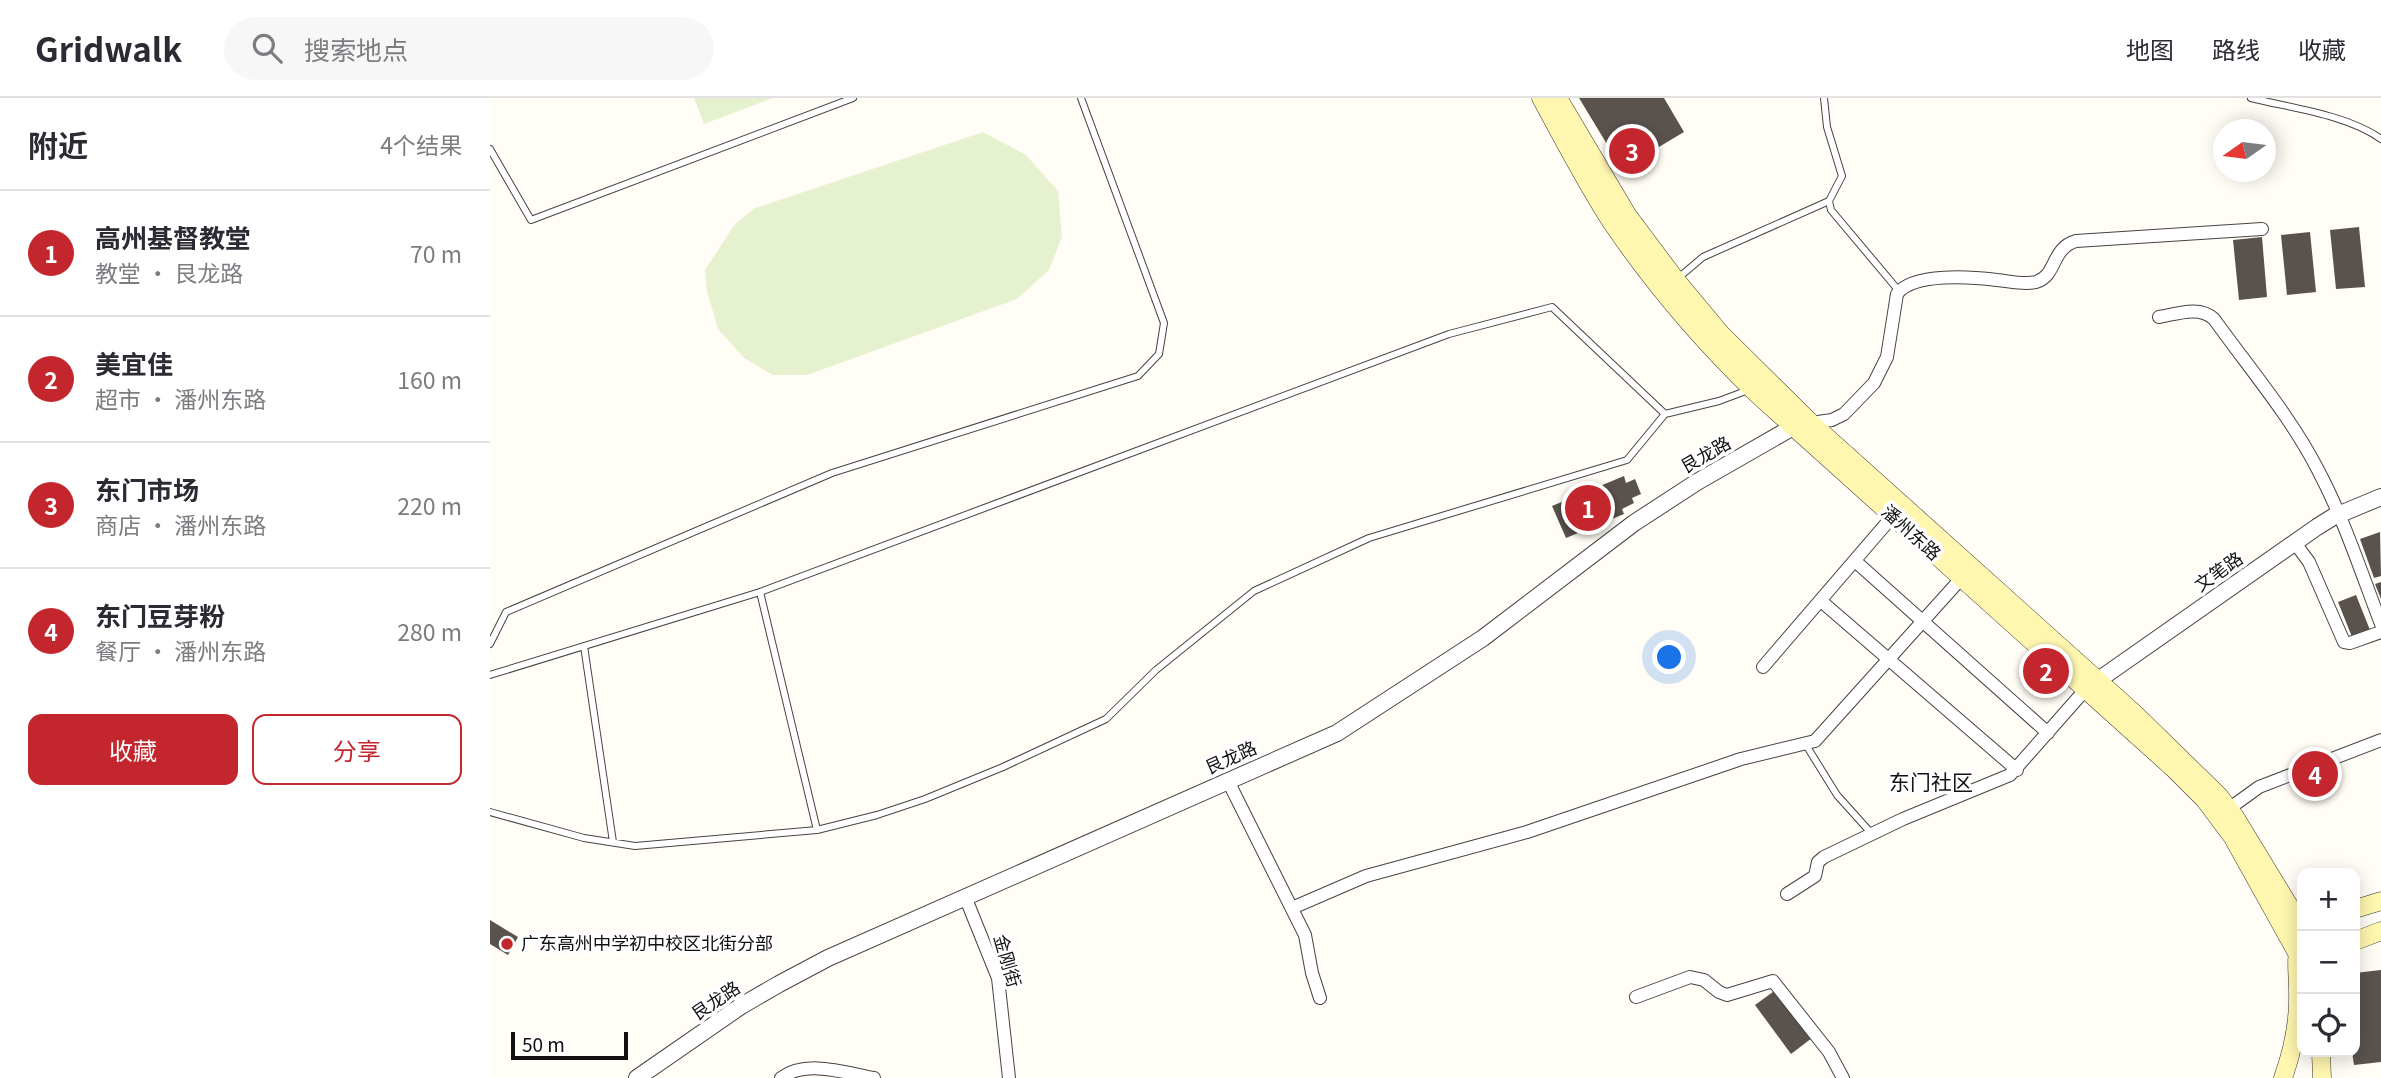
<!DOCTYPE html>
<html lang="zh">
<head>
<meta charset="utf-8">
<style>
  :root { --surface:#fff; --page:#f7f7f7; --text:#2b2b33; --muted:#7c7c81; --line:#e1e1e2; --accent:#c4262e }
  body { margin:0; font-family:Georgia,"Noto Sans SC",serif; background:var(--page); color:var(--text) }
  .controls { position:absolute; right:21px; bottom:21px; display:grid; overflow:hidden; border-radius:14px; box-shadow:0 4px 18px #0003 }
  .controls button { width:63px; height:63px; display:grid; place-items:center; padding:0; border:0; border-bottom:2px solid var(--line); background:var(--surface); color:var(--text); font:35px sans-serif }
  .compass { position:absolute; left:1723px; top:21px; width:63px; height:63px; border-radius:50%; background:var(--surface); box-shadow:0 4px 18px #0003; rotate:256deg }
  .scale { position:absolute; left:21px; bottom:18px; width:117px; box-sizing:border-box; padding-left:7px; border:4px solid #111; border-top:0; font-size:19px; line-height:24px; white-space:nowrap; color:#111; -webkit-text-stroke:5px #fff; paint-order:stroke }
  .you { position:absolute; left:1180px; top:560px; width:24px; height:24px; margin:-18px; border:5px solid #fff; border-radius:50%; background:#1a73e8; box-shadow:0 0 0 10px #1a73e833 }
  .badge { display:grid; place-items:center; width:46px; height:46px; border-radius:50%; background:var(--accent); color:#fff; font-size:23px; font-weight:700 }
  .pin { position:absolute; translate:-50% -50%; border:4px solid #fff; box-shadow:0 2px 7px #0006 }
  .list { margin:0; padding:0; list-style:none }
  h2 { display:flex; justify-content:space-between; align-items:center; height:91px; margin:0; padding:0 28px; font-size:30px }
  h2 small { font-size:23px; font-weight:400; color:var(--muted) }
  .list li { display:grid; grid-template-columns:46px 1fr auto; gap:21px; align-items:center; box-sizing:border-box; height:126px; padding:0 28px; border-top:2px solid var(--line) }
  .list b { display:block; font-size:26px; white-space:nowrap }
  .list p { margin:0; font-size:23px; white-space:nowrap; color:var(--muted) }
  .list em { font-size:23px; font-style:normal; color:var(--muted) }
  .actions { display:flex; gap:14px; padding:21px 28px }
  .actions a { flex:1; padding:16px 0; border:2px solid var(--accent); border-radius:14px; text-align:center; font-size:24px; color:var(--accent) }
  .actions .main { background:var(--accent); color:#fff }
  .icon { flex:none; width:38px; height:38px; fill:none; stroke:currentColor; stroke-width:2; stroke-linecap:round; stroke-linejoin:round }
  .map { position:relative; flex:none; width:1891px; height:980px; overflow:hidden }
  header { display:flex; align-items:center; gap:42px; box-sizing:border-box; height:98px; padding:0 35px; background:var(--surface); border-bottom:2px solid var(--line) }
  header strong { font-size:33px }
  nav { display:flex; gap:38px; margin-inline-start:auto; font-size:24px }
  .search { width:490px; height:63px; background:var(--page); display:flex; align-items:center; gap:18px; box-sizing:border-box; padding:0 24px; border-radius:38px; color:var(--muted); font-size:26px }
  main { display:flex }
  aside { flex:1; background:var(--surface) }
  .map>svg:first-child { display:block }
</style>
</head>
<body>
<header>
<strong>Gridwalk</strong>
<div class="search"><svg class="icon" aria-label="search" viewBox="0 0 24 24"><circle cx="10" cy="10" r="6"/><path d="M15 15l6 6"/></svg>搜索地点</div>
<nav><a>地图</a><a>路线</a><a>收藏</a></nav>
</header>
<main>
<aside>
<h2>附近<small>4个结果</small></h2>
<ul class="list">
<li><span class="badge">1</span><div><b>高州基督教堂</b><p>教堂 · 艮龙路</p></div><em>70 m</em></li>
<li><span class="badge">2</span><div><b>美宜佳</b><p>超市 · 潘州东路</p></div><em>160 m</em></li>
<li><span class="badge">3</span><div><b>东门市场</b><p>商店 · 潘州东路</p></div><em>220 m</em></li>
<li><span class="badge">4</span><div><b>东门豆芽粉</b><p>餐厅 · 潘州东路</p></div><em>280 m</em></li>
</ul>
<div class="actions"><a class="main">收藏</a><a>分享</a></div>
</aside>
<div class="map">
<svg width="1891" height="980" viewBox="0 0 1891 980">
  <rect width="100%" height="100%" fill="#fffdf5"/>
  <!-- pitch -->
  <path fill="#e6f2cf" d="M204 0H283L214 26Z
    M493 34 536 57 568 93 572 139 559 172 527 201 317 277H283L254 260 228 231 217 193 215 172 245 126 265 110Z"/>
  <!-- building -->
  <path fill="#5a524d" d="M1089 0H1174L1194 34 1132 71Z
    M1869 129 1875 189 1846 191 1840 132Z
    M1820 134 1826 194 1797 197 1791 137Z
    M1772 139 1777 199 1749 202 1743 142Z
    M1134 378 1136 385 1145 381 1151 396 1142 400 1144 405 1132 411 1134 416 1076 440 1062 408Z
    M1890 434 1891 478 1884 480 1870 441Z
    M1891 484V501L1885 486Z
    M1866 497 1880 532 1862 539 1848 504Z
    M0 822 28 839 18 857 0 846Z
    M1891 872V964L1864 967 1862 954H1865V875Z
    M1287 891 1322 940 1301 956 1265 907Z"/>
  <g fill="none" stroke-linecap="round" stroke-linejoin="round">
    <!-- service casing -->
    <g stroke="#444" stroke-width="8">
      <path id="service" d="M1334 0 1337 29 1352 78 1339 103 1341 112 1409 193
        M1761 0C1801 10 1858 17 1891 41
        M0 51 41 122 363 0
        M1187 181 1213 159 1339 103
        M270 494 327 732
        M0 546 16 514 342 375 648 278 669 256 674 225 591 0
        M94 548 123 744
        M0 577 270 494 959 236 1062 209 1175 316 1229 303 1261 291
        M1316 647 1347 697 1382 736
        M0 714 94 740 145 748 327 732 387 717 435 701 513 669 616 621 666 572 764 493 879 440 1137 362 1175 316"/>
    </g>
    <!-- minor casing -->
    <g stroke="#444" stroke-width="14">
      <path id="minor" d="M1669 219C1686 216 1710 207 1724 221 1759 270 1801 319 1828 372 1854 421 1871 474 1891 526
        M1321 325 1342 322 1354 316 1384 285 1397 259 1407 196C1423 174 1483 179 1507 182 1519 183 1534 187 1546 184 1567 178 1561 150 1586 143L1772 131
        M1805 445 1819 464 1854 544 1860 545 1891 534
        M1365 463 1558 635
        M1331 503 1527 672
        M1273 569 1408 412
        M738 683 815 837 822 875 830 900
        M1733 715 1769 689 1891 642
        M1297 796 1325 778 1328 764 1334 759 1413 721 1520 677 1595 592
        M476 801 508 880 519 980
        M802 810 876 778 1037 734 1251 661 1325 643 1477 474
        M1146 899 1200 879 1214 882 1229 894 1237 897 1283 883 1339 954 1353 980
        M291 980C316 961 356 975 384 980"/>
    </g>
    <!-- tertiary casing -->
    <g stroke="#444" stroke-width="18">
      <path id="tertiary" d="M1597 590 1827 429 1843 419 1891 399
        M147 980 251 908 289 886 338 860 847 635 993 540 1144 425 1207 384 1303 329 1316 326"/>
    </g>
    <!-- secondary casing -->
    <g stroke="#333" stroke-width="19">
      <path id="secondary" d="M1051 0C1074 42 1096 85 1122 125 1165 188 1213 244 1267 296L1683 670 1715 702 1742 738 1807 855
        M1068 0 1138 118 1186 182 1231 236 1321 325 1644 615 1729 698 1745 719 1812 829
        M1865 811 1891 803
        M1865 843 1891 833
        M1831 954 1832 980
        M1793 980C1803 952 1809 923 1808 893 1808 876 1805 860 1810 843"/>
    </g>
    <!-- service -->
    <use href="#service" stroke="#fff" stroke-width="6"/>
    <!-- minor -->
    <use href="#minor" stroke="#fff" stroke-width="12"/>
    <!-- tertiary -->
    <use href="#tertiary" stroke="#fff" stroke-width="16"/>
    <!-- secondary -->
    <use href="#secondary" stroke="#fff6b0" stroke-width="18"/>
  </g>
  <!-- markers -->
  <circle fill="#c4262e" stroke="#fff" stroke-width="2.5" cx="17" cy="846" r="7"/>
  <g text-anchor="middle" stroke-width="7" stroke-linejoin="round" paint-order="stroke">
    <!-- street labels -->
    <g font-size="18" fill="#111" stroke="#fff">
      <text transform="translate(1216 357) rotate(-30)" y="6">艮龙路</text>
      <text transform="translate(1421 435) rotate(42)" y="6">潘州东路</text>
      <text transform="translate(1729 474) rotate(-35)" y="6">文笔路</text>
      <text transform="translate(741 660) rotate(-24)" y="6">艮龙路</text>
      <text transform="translate(517 863) rotate(74)" y="6">金刚街</text>
      <text transform="translate(226 903) rotate(-34)" y="6">艮龙路</text>
    </g>
    <!-- poi labels -->
    <g font-size="18" fill="#111" stroke="#fff" text-anchor="start">
      <text x="31" y="852">广东高州中学初中校区北街分部</text>
    </g>
    <!-- quarter labels -->
    <g font-size="21" fill="#111" stroke="#fff">
      <text x="1441" y="692">东门社区</text>
    </g>
  </g>
</svg>
<div class="controls">
<button>+</button>
<button>−</button>
<button><svg class="icon" aria-label="locate" viewBox="0 0 24 24"><circle cx="12" cy="12" r="6"/><path d="M12 2v4M12 18v4M2 12h4M18 12h4"/></svg></button>
</div>
<svg class="compass" viewBox="-18 -18 36 36"><path d="M0-13l5 13h-10z" fill="#e53935"/><path d="M0 13l5-13h-10z" fill="#7c7c81"/></svg>
<div class="scale">50 m</div>
<div class="you"></div>
<div class="pin badge" style="left:1098px;top:410px">1</div>
<div class="pin badge" style="left:1556px;top:573px">2</div>
<div class="pin badge" style="left:1142px;top:53px">3</div>
<div class="pin badge" style="left:1825px;top:676px">4</div>
</div>
</main>
</body>
</html>
